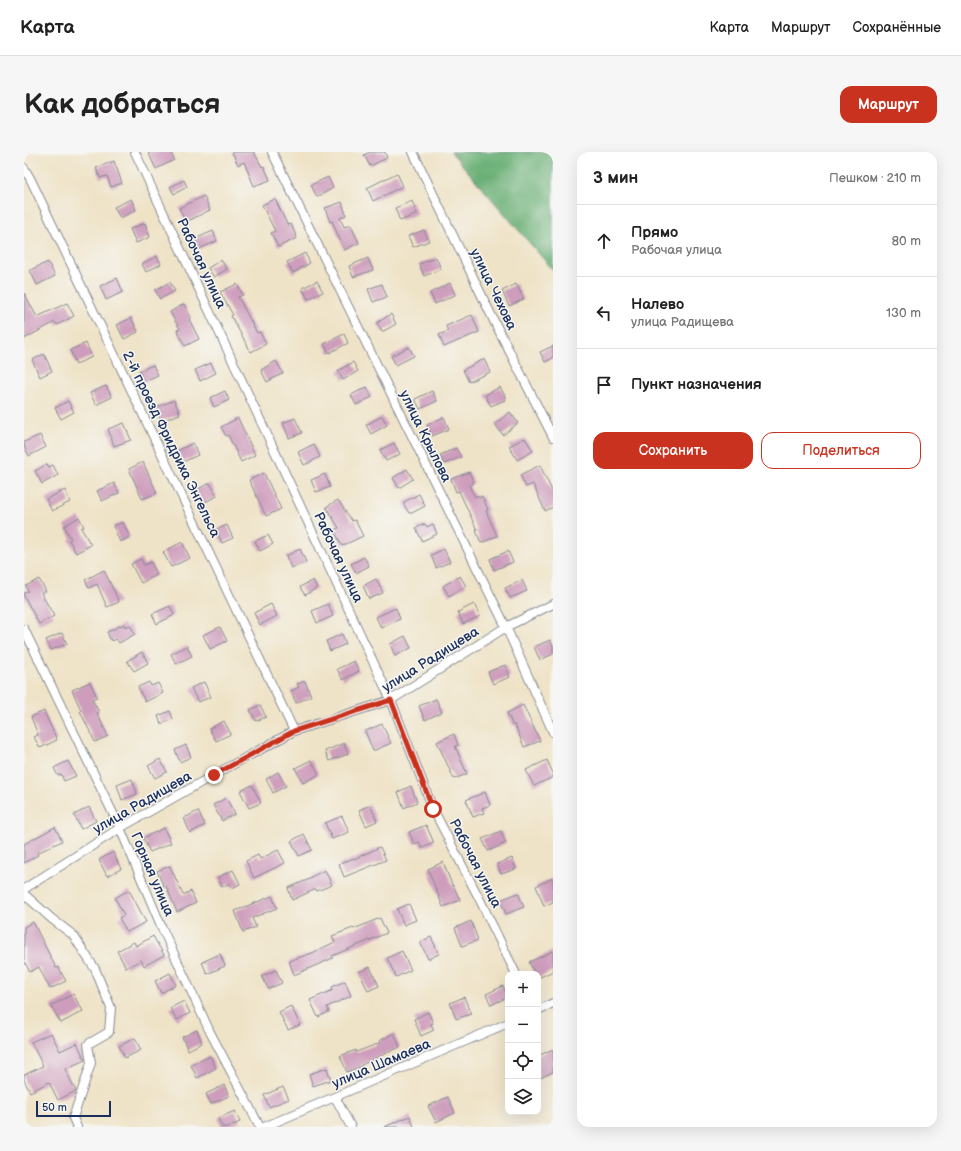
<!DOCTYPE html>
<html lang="ru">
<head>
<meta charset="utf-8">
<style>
  :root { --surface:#fff; --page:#f6f6f6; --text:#222; --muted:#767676; --line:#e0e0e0; --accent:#c8321e }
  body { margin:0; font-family:"Balsamiq Sans",sans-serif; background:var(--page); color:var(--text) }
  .controls { position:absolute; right:12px; bottom:12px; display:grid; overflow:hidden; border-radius:8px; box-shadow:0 4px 16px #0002 }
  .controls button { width:36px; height:36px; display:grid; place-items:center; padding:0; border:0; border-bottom:1px solid var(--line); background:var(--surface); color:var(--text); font:20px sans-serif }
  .scale { position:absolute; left:12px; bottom:10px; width:75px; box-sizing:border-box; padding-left:4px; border:2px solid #1b2f5e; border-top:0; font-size:11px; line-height:14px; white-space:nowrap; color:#1b2f5e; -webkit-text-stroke:3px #f6f6f2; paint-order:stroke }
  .stop { position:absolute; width:12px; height:12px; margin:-9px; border:3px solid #c8321e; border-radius:50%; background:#fff }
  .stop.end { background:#c8321e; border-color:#fff; box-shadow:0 1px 4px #0008 }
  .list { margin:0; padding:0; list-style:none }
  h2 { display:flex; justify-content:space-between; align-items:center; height:52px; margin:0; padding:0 16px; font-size:17px }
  h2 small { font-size:13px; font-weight:400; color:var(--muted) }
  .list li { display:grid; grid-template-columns:26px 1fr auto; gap:12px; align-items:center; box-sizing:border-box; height:72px; padding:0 16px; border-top:1px solid var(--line) }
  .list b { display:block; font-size:15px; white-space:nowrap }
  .list p { margin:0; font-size:13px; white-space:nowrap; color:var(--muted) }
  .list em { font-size:13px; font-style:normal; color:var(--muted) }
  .actions { display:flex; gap:8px; padding:12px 16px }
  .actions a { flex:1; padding:9px 0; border:1px solid var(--accent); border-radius:12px; text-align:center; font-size:14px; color:var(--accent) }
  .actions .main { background:var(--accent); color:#fff }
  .icon { flex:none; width:22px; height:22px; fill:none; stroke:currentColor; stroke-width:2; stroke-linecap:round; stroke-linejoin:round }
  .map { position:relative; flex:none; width:529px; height:975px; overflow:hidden; border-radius:12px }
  header { display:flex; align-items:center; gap:24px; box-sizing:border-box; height:56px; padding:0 20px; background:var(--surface); border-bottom:1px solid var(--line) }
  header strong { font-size:19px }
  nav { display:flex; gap:22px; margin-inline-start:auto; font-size:14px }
  .intro { display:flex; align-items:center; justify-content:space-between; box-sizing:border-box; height:96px; padding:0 24px }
  h1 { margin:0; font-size:28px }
  .button { padding:10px 18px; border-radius:12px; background:var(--accent); color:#fff; font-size:14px; font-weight:700 }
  main { display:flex; gap:24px; padding:0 24px }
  aside { flex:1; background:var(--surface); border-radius:12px; box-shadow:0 4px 16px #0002 }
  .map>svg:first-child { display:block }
</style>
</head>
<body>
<header>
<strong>Карта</strong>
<nav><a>Карта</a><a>Маршрут</a><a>Сохранённые</a></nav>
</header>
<div class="intro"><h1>Как добраться</h1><a class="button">Маршрут</a></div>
<main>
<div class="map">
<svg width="529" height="975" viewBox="0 0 529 975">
  <rect width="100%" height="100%" fill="#f6f6f2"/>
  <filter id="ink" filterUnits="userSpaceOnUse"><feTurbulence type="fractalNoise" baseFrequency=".025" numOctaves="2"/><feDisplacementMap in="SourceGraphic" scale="8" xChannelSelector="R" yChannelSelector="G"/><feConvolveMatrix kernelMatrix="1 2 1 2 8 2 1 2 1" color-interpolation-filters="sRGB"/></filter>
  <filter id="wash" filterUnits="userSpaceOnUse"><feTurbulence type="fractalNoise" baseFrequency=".012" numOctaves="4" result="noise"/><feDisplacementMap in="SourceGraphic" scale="16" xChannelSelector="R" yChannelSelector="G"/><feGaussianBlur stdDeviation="0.9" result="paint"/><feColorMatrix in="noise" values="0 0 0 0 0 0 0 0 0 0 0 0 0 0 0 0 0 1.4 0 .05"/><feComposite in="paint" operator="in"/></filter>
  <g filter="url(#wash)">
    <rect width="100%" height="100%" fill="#efe3c7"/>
    <!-- forest -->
    <path fill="#69af74" stroke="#426f69" d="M427 0H529V118Z"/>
    <g id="blocks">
      <!-- building -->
      <path fill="#ce9cbc" d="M124 0H147L150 8 132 17Z
        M208 0H230L238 15 240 14 246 28 230 34 220 10 214 13Z
        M346 0H361L363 6 346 14 340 3Z
        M90 9 98 31 87 35 83 24 76 26 72 16Z
        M373 21 379 34 349 49 343 36Z
        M304 25 309 36 293 45 287 33Z
        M160 28 163 35 150 42 146 35Z
        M180 44 186 58 162 70 155 56Z
        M107 47 112 58 96 66 90 55Z
        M251 47 262 70 264 73 267 72 273 86 254 95 247 81 251 79 238 53Z
        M388 49 393 62 376 69 371 56Z
        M318 50 322 63 316 66 320 75 326 73 327 74 335 91 320 98 308 69 306 70 301 56Z
        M121 71 126 85 112 91 106 77Z
        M400 78 405 89 389 95 384 84Z
        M189 79 193 89 175 97 171 87Z
        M281 101 286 111 269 121 263 110Z
        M133 104 137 112 122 120 118 112Z
        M412 105 417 117 400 124 395 112Z
        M344 106 349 118 329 125 325 114Z
        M197 108 203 117 190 125 184 116Z
        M24 110 31 124 13 133 6 118Z
        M93 126 99 140 82 148 76 134Z
        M293 129 299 140 284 147 278 136Z
        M146 130 151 139 136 147 131 138Z
        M426 131 431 143 411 152 406 141Z
        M213 132 219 143 214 145 233 181 236 180 242 192 227 200 207 164 209 163 196 140Z
        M358 132 363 145 349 150 344 137Z
        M492 132 500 147 485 154 478 139Z
        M0 141 13 165 43 151 50 164 33 173 31 170 0 187Z
        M160 152 167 166 165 167 175 187 161 194 153 178 156 177 146 160Z
        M367 162 372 172 358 180 353 171Z
        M448 163 455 180 420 195 415 183 424 179 422 174Z
        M107 166 114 180 100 187 93 173Z
        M320 182 324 191 305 201 300 192Z
        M62 191 68 205 52 212 46 198Z
        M529 194V206L521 210 516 200Z
        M385 195 390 204 372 213 367 204Z
        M20 202 28 219 16 225 8 208Z
        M460 207 466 220 445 230 439 218Z
        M252 209 259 221 243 230 237 218Z
        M329 210 334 219 319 228 314 219Z
        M187 211 192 221 176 229 171 218Z
        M129 213 134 223 119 230 115 219Z
        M82 234 88 245 72 253 66 241Z
        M343 235 348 245 332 253 327 243Z
        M476 235 481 244V248L467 254 461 243Z
        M201 239 205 248 190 255 186 246Z
        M408 239 413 249 396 257 391 247Z
        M150 248 156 262 137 269 131 256Z
        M44 249 50 260 37 267 31 256Z
        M486 260 494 271 479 283 471 272Z
        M358 264 363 273 347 282 342 273Z
        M420 265 425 277 408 284 403 273Z
        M214 266 231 303 217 310 204 283 202 284 197 275Z
        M271 266 278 281 265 286 259 271Z
        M100 271 107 288 90 294 84 277Z
        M16 283 22 295 5 304 0 294V290Z
        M501 286 509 299 493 308 485 294Z
        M169 291 174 303 159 310 153 299Z
        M370 291 376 302 362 309 356 298Z
        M290 292 296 305 280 313 274 300Z
        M432 296 437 305 420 312 416 303Z
        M119 310 133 341 118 347 105 317Z
        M23 312 25 315 29 313 34 323 18 332 11 319Z
        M516 313 529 341V355L521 359 509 332 502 335 496 323Z
        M383 317 389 327 375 336 369 326Z
        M445 320 450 331 445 334 451 345 454 343 455 346 458 344 464 358 462 359 473 384 457 391 452 379 453 378 435 339 432 340 427 327Z
        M240 321 257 357 242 364 225 328Z
        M301 322 306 335 292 340 287 328Z
        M90 331 95 341 78 349 73 339Z
        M186 331 193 344 177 352 170 339Z
        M41 338 46 350 28 359 22 347Z
        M395 342 401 354 388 361H385L380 353V350Z
        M314 348 328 369 331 368 339 384 318 394 310 378 315 376 302 355Z
        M55 365 60 375 57 376 67 393 52 401 45 388 47 387 40 374Z
        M99 370 106 385 96 390 89 374Z
        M401 372 403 375 409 372 413 382 398 389 392 376Z
        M203 373 209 386 198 391 192 378Z
        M244 383 249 392 236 399 231 389Z
        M158 390 166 406 147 415 139 400Z
        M276 397 282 410 267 416 262 404Z
        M420 397 426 410 412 416 407 403Z
        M484 399 489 410 470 418 466 407Z
        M340 405 345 414 332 421 327 412Z
        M117 407 120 413 127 410 133 423 117 431 107 412Z
        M80 418 95 450 83 455 73 432 65 436 61 428Z
        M436 424 442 434 425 444 419 434Z
        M15 427 22 439 17 441 30 464 15 472 0 444V441L4 439 2 434Z
        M352 427 359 441 345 447 339 434Z
        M289 428 293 436 281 443 276 435Z
        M498 428 503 439 486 446 481 436Z
        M247 452 253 464 236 473 230 461Z
        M304 452 309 464 293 471 288 459Z
        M450 452 456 464 439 472 434 460Z
        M146 454 150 463 133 472 128 462Z
        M372 456 376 467 357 476 352 465Z
        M100 472 101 475 106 473 111 482 95 491 92 487 87 489 83 480Z
        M196 475 203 489 186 497 179 483Z
        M38 481 43 492 27 498 22 488Z
        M318 482 322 492 306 499 302 489Z
        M381 484 387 496 371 504 366 492Z
        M526 488 529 494V502L516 508 510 495Z
        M163 494 168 504 152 512 147 502Z
        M118 500 124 511 110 519 103 509Z
        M330 509 335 519 319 528 313 517Z
        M481 513 486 525 469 532 464 520Z
        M281 529 287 544 272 551 267 539 275 535 273 532Z
        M66 530 73 545 68 547 75 560 73 561 84 584 71 590 56 559 57 558 48 538Z
        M125 530 127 534 134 531 139 541 121 550 114 535Z
        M180 530 187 545 174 550 167 536Z
        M412 547 418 560 401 568 395 554Z
        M236 553 242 565 232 569 226 558Z
        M499 553 516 589 500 595 491 573 489 574 483 561Z
        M20 559 33 588 16 596 10 585 14 583 7 565Z
        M146 559 149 567 137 572 134 564Z
        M200 569 207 582 192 589 185 577Z
        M358 572 367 591 349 599 341 579Z
        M430 582 434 593 431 594 443 622 430 627 413 590Z
        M320 591 324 602 305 609 301 599Z
        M162 593 167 605 156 610 151 598Z
        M136 607 143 620 131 626 124 614Z
        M287 608 294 620V623L279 631 271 616Z
        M523 608 529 621V625L510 634 502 618Z
        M44 609 52 624 40 629 37 622 34 624 30 616Z
        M254 620 262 634 249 641 242 627Z
        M108 627 113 642 98 648 93 633Z
        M228 633 237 651 225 656 216 639Z
        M387 634 393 650 380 656 374 640Z
        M461 640 466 653 458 656 460 661 449 665 442 648Z
        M202 646 211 662 198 669 189 653Z
        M346 653 353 669 342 674 335 658Z
        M65 655 72 669 57 677 50 663Z
        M174 659 181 673 166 681 160 666Z
        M318 664 325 680 308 687 301 671Z
        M402 673 410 691 398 696 395 690 390 692 385 680Z
        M31 675 38 689 13 701 14 703 0 711V692Z
        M140 676 147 691 126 700 119 686Z
        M477 679 482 691 464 699 458 687Z
        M280 682 288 698 275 704 267 689Z
        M356 695 362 708 320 725 315 712 330 706V707Z
        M254 698 261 711 230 726 222 709 234 703 236 707Z
        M89 700 97 717 83 724 75 708Z
        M488 706 492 717 477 722 473 712Z
        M419 710 428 733H429L436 748 419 755 404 717Z
        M146 714 159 743 167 739 172 751 153 760 142 734 140 735 133 719Z
        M209 718 216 732 208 736 206 731 198 735 194 725Z
        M301 718 308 733 293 739 292 737 268 748 264 736 288 726 287 725Z
        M529 726V750L520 754 512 734Z
        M105 738 122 770 103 780 95 766 100 763 91 746Z
        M494 741 500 755 482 762 476 748Z
        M248 744 253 756 228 766 232 775 219 780 211 759Z
        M385 752 392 768 380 773 373 757Z
        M356 766 363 781 308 804 309 806 270 823 265 809 288 801 311 790 308 784 329 776 330 777Z
        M447 769 454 788 438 794 431 776Z
        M9 770 32 816 34 815 42 829 26 837 15 815 6 820 0 809V775Z
        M129 784 140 803 120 814 117 808 102 816 93 799 110 790 112 794Z
        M407 785 415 802 404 807 396 790Z
        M378 799 387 818 372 825 363 806Z
        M529 799V819L514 826V822H511L505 810Z
        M196 802 201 814 183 822 178 810Z
        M346 815 355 834 344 839 335 820Z
        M252 818 258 831 244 837 238 824Z
        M146 821 152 833 137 841 131 829Z
        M321 829 327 844 303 855 305 860 294 865 286 848 309 838 308 835Z
        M479 834 484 845 467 853 462 842Z
        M49 842 59 859 37 871 27 854Z
        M440 845 447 862 432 867 426 851Z
        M160 849 166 861 153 868 146 856Z
        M267 854 276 873 264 878 255 860Z
        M404 860 409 871 407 872 410 878 397 884 390 867Z
        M173 878 178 891 164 898 158 885Z
        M27 881 36 899 53 891 61 908 41 917 52 939 34 948 25 930 6 940 0 928V923L19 914 7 890Z
        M370 881 376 895 337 913 338 914 323 920 316 904 332 898V900L356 891 355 889Z
        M111 886 117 898 101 906 95 894Z
        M529 897V920L514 927V904Z
        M186 904 192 916 173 926 167 913Z
        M303 916 307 928 289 934 285 922Z
        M200 933 205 944 187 952 182 942Z
        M259 935 265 947 245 955 240 943Z
        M424 945 431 961 412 970 404 954Z
        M211 959 216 970 204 975H198L194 966Z
        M386 964 390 975H360Z"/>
    </g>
  </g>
  <g filter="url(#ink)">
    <use href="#blocks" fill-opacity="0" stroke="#858992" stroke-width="1"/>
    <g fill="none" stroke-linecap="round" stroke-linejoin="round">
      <!-- street casing -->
      <g stroke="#858992" stroke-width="10">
        <path id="street" d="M111 0 367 548 409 657 456 748 492 822
          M248 0 482 475 529 580
          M389 0 470 169 529 285
          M0 16 6 26 270 579
          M0 477 96 676 138 776 186 880 236 975
          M0 737 96 676 190 623 270 579 367 548 482 475 529 452
          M0 742 28 767 49 783 71 817 87 856 85 880 64 892 67 911 49 966 53 975
          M514 858 529 851
          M311 945 327 975
          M240 975 484 871"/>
      </g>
      <!-- street -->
      <use href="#street" stroke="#fff" stroke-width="8"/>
    </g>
  </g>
  <g fill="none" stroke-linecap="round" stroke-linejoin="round" filter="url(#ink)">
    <!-- route -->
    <path stroke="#c8321e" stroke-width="5" d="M190 623 270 579 367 548 409 657"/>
  </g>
  <g text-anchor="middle" stroke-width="3" stroke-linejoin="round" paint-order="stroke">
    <!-- street labels -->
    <g font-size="14" fill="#1b2f5e" stroke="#f6f6f2">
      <text transform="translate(178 111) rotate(65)" y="5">Рабочая улица</text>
      <text transform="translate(470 137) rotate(64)" y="5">улица Чехова</text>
      <text transform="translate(402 284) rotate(64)" y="5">улица Крылова</text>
      <text transform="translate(148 292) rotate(64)" y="5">2-й проезд Фридриха Энгельса</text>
      <text transform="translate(315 405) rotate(65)" y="5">Рабочая улица</text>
      <text transform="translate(406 507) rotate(-32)" y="5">улица Радищева</text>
      <text transform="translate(118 650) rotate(-30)" y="5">улица Радищева</text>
      <text transform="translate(452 711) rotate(63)" y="5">Рабочая улица</text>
      <text transform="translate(129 722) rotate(67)" y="5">Горная улица</text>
      <text transform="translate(357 911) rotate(-23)" y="5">улица Шамаева</text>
    </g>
  </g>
</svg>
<div class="controls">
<button>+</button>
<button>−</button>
<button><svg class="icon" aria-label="locate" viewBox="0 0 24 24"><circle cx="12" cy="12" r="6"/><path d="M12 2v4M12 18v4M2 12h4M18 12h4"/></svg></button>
<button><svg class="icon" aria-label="layers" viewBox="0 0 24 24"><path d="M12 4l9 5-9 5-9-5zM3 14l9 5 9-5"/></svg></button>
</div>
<div class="scale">50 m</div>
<div class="stop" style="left:409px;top:657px"></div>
<div class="stop end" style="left:190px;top:623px"></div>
</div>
<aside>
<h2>3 мин<small>Пешком · 210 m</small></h2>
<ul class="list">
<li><svg class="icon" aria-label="ahead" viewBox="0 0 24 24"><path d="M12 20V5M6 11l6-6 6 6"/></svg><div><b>Прямо</b><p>Рабочая улица</p></div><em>80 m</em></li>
<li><svg class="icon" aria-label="left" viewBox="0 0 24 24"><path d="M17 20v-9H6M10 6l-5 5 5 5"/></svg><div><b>Налево</b><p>улица Радищева</p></div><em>130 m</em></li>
<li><svg class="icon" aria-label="arrive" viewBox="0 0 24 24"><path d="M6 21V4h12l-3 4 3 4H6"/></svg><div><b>Пункт назначения</b></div></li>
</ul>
<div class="actions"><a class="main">Сохранить</a><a>Поделиться</a></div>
</aside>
</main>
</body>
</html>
